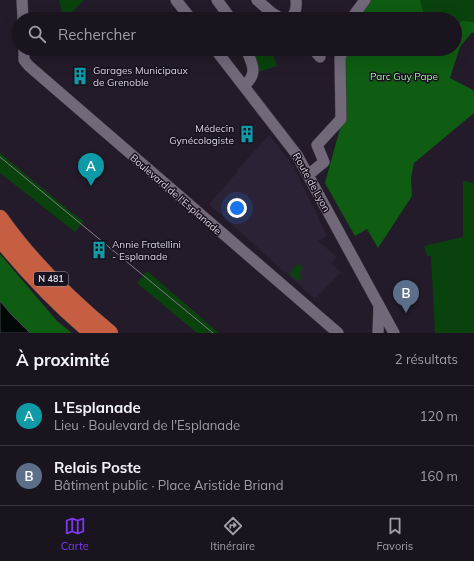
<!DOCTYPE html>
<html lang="fr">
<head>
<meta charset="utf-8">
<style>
  :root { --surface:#1a141f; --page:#231d28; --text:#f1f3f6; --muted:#9f9ea4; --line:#38333d; --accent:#7c3aed }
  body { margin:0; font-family:Mulish,sans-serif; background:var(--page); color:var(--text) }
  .you { position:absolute; left:237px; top:208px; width:14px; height:14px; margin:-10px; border:3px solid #fff; border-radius:50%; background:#1a73e8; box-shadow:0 0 0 6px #1a73e833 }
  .badge { display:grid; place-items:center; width:26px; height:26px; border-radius:50%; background:var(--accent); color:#fff; font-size:13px; font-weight:700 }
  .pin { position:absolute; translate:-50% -33px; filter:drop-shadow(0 1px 2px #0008) }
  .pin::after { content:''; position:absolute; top:21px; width:14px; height:12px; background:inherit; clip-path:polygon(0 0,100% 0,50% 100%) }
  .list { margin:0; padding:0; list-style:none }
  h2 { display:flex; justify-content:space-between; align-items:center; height:52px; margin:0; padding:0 16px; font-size:17px }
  h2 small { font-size:13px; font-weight:400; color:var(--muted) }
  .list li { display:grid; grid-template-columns:26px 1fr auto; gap:12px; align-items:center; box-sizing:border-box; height:60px; padding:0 16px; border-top:1px solid var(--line) }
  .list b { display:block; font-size:15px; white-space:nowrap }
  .list p { margin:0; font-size:13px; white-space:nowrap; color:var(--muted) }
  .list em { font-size:13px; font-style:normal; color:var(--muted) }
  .icon { flex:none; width:22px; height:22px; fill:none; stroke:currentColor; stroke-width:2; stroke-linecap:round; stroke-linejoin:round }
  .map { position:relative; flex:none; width:474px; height:333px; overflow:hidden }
  .search { position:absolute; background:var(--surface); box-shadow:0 4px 16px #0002; left:12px; right:12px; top:12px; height:44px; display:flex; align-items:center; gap:10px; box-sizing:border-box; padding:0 14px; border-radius:22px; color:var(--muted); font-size:15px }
  .sheet { height:172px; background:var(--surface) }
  nav { display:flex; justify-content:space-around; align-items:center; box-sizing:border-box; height:56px; border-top:1px solid var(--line); background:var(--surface); font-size:11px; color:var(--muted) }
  nav a { display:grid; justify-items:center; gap:2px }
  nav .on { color:var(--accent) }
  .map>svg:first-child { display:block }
</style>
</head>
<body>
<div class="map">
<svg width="474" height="333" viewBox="0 0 474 333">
  <rect width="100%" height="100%" fill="#231b29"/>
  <!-- built -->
  <path fill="#2c2235" d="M269 135 294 167 327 236 318 241 337 257 331 264 341 272 315 299 209 204 238 171 237 170Z"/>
  <!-- green -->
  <path fill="#0a420d" d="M59 0H84L65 19H63Z
    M363 0H474V33L472 32 460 47 449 79 455 49V19H350Z
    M250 49H271L277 66 258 72Z
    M0 153 71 212 84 221 75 232 0 173Z
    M463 181 474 183V333H435L431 256H427L424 246 463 237Z
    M298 264 303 268 299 273 302 277 298 281 289 273Z
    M147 271 219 333H197L137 283Z"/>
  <!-- forest -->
  <path fill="#0f5c13" d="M363 0H420L425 19H350Z
    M462 21 474 22V33L472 32 460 47 450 78 473 90 474 93V113L414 163 411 178 412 196 378 248 367 229 355 236 325 183 344 114 346 49H455V28Z
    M0 254 57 321 72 333H30L10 313 0 301Z"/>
  <!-- water -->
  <path fill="#000808" stroke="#414548" d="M0 301 10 313 30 333H0Z"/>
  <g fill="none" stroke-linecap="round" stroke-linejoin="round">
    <!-- minor casing -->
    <g stroke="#3d3743" stroke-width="12">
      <path id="minor" d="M22 0 23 19
        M176 0 191 19
        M217 0 231 19
        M257 0 272 13 282 19
        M284 19C295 19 297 9 296 0
        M353 19 354 15 365 0
        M24 49V60L29 66 338 333
        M215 49 297 155 394 333
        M313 49 320 57
        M244 86C259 73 252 64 246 49
        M308 175 324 162 317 145 341 119 340 58 343 49
        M378 333 379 305"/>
    </g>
    <!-- highway casing -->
    <g stroke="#3d3743" stroke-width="17">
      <path id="highway" d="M0 218C31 262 69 299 110 333
        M0 239C28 273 58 305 92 333"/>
    </g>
    <!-- minor -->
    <use href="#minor" stroke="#716879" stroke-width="11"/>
    <!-- highway -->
    <use href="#highway" stroke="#c65f41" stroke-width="16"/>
    <!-- tram -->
    <path stroke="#807a86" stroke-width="1" d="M0 157 213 333"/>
  </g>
  <!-- icons -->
  <defs>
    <g id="building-bare" transform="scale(1.38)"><path d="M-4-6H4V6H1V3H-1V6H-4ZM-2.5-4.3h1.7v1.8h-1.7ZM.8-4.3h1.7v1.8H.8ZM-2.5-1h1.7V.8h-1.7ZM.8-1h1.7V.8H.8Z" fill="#0f9aa8" stroke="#191220" stroke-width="2.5" paint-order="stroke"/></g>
  </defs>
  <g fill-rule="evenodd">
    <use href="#building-bare" x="80" y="76"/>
    <use href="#building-bare" x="247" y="134"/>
    <use href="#building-bare" x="99" y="250"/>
  </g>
  <g text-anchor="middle" stroke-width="3" stroke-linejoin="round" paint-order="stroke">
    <!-- shield labels -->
    <rect fill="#191220" stroke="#9f99a4" stroke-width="1" x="34" y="272" width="34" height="14" rx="3"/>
    <g font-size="9" font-weight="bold" fill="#d8d3dd">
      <text x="51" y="282">N 481</text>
    </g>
    <!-- poi labels -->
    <g font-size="10" fill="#d8d3dd" stroke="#191220" text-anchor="start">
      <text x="93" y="74">Garages Municipaux<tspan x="93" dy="12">de Grenoble</tspan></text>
      <text x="234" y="132" text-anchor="end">Médecin<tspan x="234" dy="12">Gynécologiste</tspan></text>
      <text x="112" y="248">Annie Fratellini<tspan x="112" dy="12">- Esplanade</tspan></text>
    </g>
    <!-- park labels -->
    <g font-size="10" fill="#99f696" stroke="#191220">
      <text x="404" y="80">Parc Guy Pape</text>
    </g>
    <!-- street labels -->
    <g font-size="10" fill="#d8d3dd" stroke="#191220">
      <text transform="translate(312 182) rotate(61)" y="4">Route de Lyon</text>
      <text transform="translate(176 194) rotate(41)" y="4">Boulevard de l'Esplanade</text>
    </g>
  </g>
</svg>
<div class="you"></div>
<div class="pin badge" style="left:91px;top:186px;background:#0f9aa8">A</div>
<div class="pin badge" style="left:406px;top:313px;background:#5c6f8a">B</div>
<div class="search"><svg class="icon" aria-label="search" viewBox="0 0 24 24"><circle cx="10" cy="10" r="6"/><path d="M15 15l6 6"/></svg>Rechercher</div>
</div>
<section class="sheet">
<h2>À proximité<small>2 résultats</small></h2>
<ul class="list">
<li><span class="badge" style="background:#0f9aa8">A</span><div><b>L'Esplanade</b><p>Lieu · Boulevard de l'Esplanade</p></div><em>120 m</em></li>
<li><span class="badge" style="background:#5c6f8a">B</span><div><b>Relais Poste</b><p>Bâtiment public · Place Aristide Briand</p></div><em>160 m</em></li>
</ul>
</section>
<nav>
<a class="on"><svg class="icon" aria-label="map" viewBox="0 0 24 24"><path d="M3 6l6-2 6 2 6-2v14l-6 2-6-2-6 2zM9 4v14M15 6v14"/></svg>Carte</a>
<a><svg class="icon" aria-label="directions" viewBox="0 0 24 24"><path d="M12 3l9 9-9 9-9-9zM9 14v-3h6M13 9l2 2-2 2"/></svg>Itinéraire</a>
<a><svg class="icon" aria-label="saved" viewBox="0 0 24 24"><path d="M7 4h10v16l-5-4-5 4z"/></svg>Favoris</a>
</nav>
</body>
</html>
